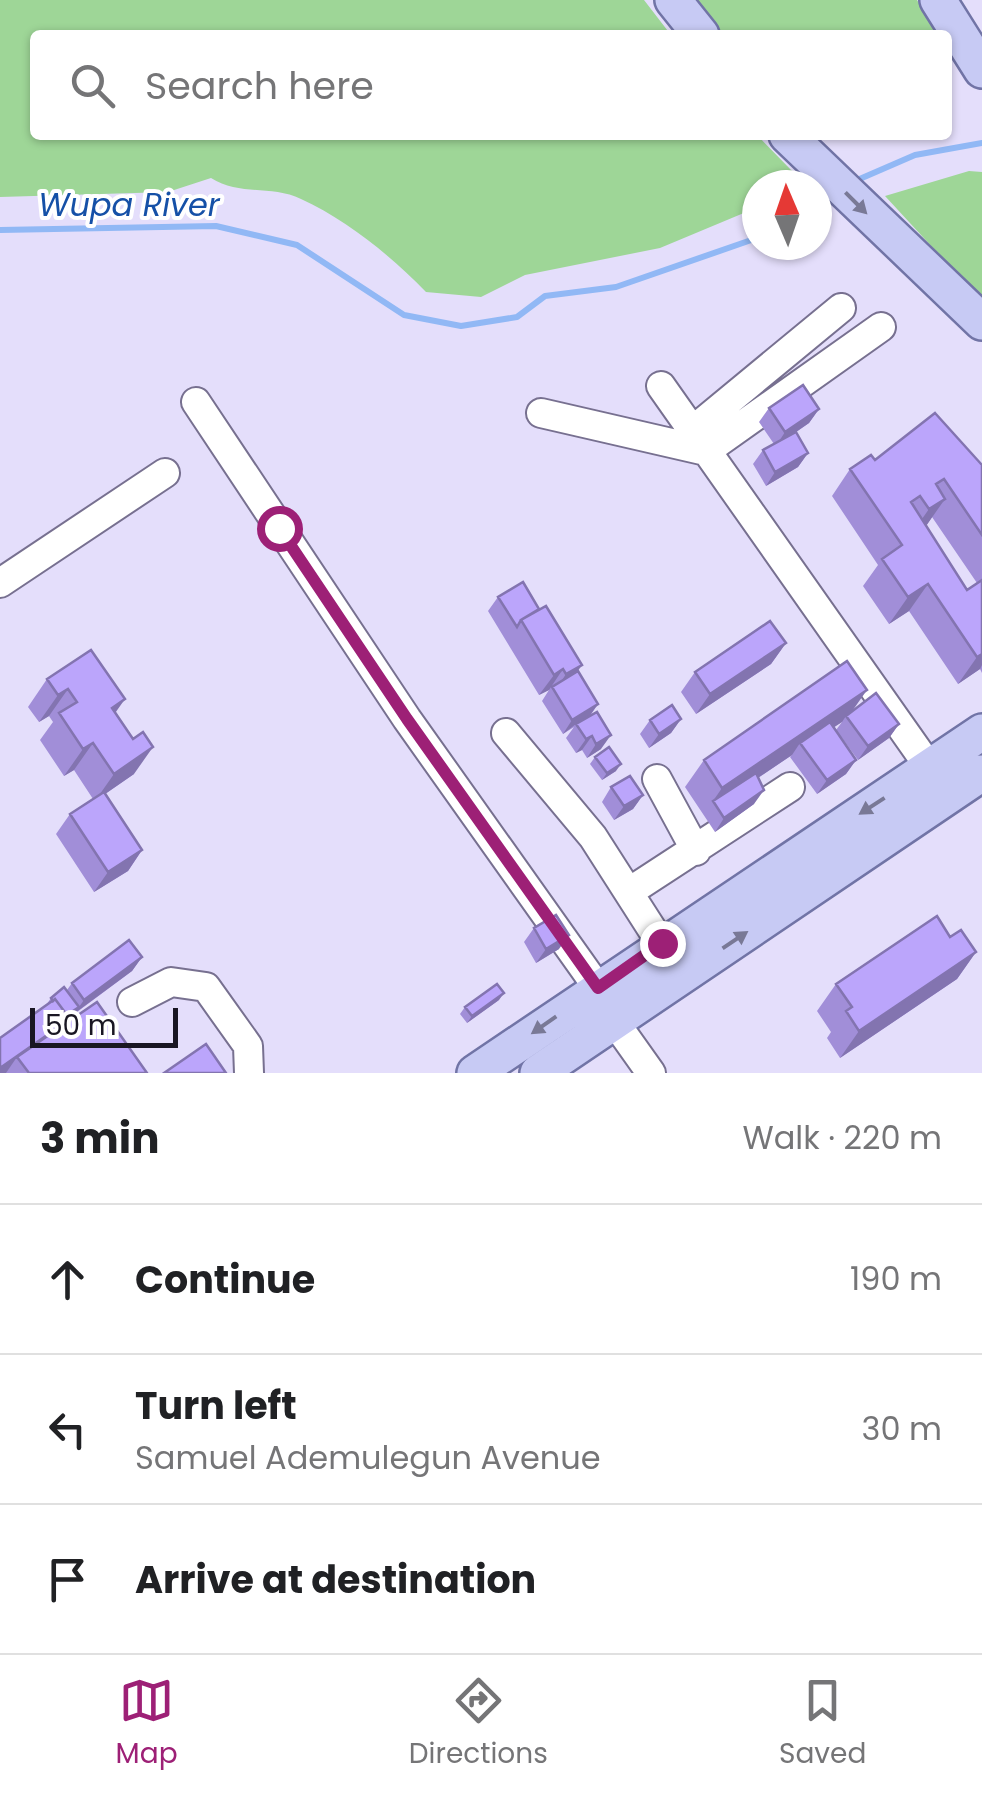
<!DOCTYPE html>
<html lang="en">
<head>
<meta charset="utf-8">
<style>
  :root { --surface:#fff; --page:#f2f2f2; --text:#202124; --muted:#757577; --line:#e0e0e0; --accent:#9d2076 }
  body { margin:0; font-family:Poppins,sans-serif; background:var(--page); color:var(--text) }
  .compass { position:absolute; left:742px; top:170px; width:90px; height:90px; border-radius:50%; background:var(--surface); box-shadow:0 2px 8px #0004; rotate:358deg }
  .scale { position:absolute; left:30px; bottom:25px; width:148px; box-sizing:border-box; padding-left:10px; border:5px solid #191623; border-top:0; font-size:28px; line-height:35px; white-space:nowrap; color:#191623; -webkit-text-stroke:8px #fff; paint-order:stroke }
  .stop { position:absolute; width:30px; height:30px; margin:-22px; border:8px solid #9d2076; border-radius:50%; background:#fff }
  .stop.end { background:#9d2076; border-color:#fff; box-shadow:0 2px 10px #0008 }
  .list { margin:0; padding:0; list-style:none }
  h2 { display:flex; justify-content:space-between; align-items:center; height:130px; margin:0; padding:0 40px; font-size:42px }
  h2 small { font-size:32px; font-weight:400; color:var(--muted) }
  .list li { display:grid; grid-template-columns:65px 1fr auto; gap:30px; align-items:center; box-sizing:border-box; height:150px; padding:0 40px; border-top:2px solid var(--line) }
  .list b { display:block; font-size:38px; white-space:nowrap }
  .list p { margin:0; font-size:32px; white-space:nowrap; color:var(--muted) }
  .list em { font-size:32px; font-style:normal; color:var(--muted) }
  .icon { flex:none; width:55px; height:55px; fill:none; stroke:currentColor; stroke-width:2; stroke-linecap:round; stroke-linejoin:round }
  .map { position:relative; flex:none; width:982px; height:1073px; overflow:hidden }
  .search { position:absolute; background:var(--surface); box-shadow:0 2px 8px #0004; left:30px; right:30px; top:30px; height:110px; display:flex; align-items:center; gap:25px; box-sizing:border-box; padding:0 35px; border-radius:10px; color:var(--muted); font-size:38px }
  .sheet { height:580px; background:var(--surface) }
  nav { display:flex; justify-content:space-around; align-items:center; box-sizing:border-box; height:140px; border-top:2px solid var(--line); background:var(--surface); font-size:28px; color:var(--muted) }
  nav a { display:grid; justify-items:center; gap:5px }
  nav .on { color:var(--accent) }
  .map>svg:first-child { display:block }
</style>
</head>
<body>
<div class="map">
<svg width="982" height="1073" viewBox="0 0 982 1073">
  <rect width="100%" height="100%" fill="#e4defb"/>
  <!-- green -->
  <path fill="#9ed697" d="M0 0H644L671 35H35V135H757L794 173 780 185H757V205L751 210 660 248 525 275 481 297 426 292C391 256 347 220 301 199 272 185 239 196 211 178L168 192 0 197Z
    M694 0H917L937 35H720Z
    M969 171 982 172V301L885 196Z"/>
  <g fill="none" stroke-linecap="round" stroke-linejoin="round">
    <!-- stream -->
    <path stroke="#91b8f5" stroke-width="6" d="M855 181 915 155 982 143
      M817 206 824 202
      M0 230 216 226 297 245 404 315 461 326 517 317 545 296 616 287 757 238"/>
    <!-- minor casing -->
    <g stroke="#777090" stroke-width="32">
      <path id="minor" d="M661 386 930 768
        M196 402 407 719 598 988
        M541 413 706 451 881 327
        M692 431 841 308
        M0 583 165 473
        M506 733 593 837 673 962
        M657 779 696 851
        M629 892 790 787
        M132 1002 171 982 206 987 248 1046 249 1073
        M614 1021 651 1073"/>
    </g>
    <!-- major casing -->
    <g stroke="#7174a6" stroke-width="40">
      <path id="major" d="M673 0 701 35
        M938 0 982 70
        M787 135 982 322
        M475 1073 982 732
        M538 1073 982 773"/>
    </g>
    <!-- minor -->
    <use href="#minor" stroke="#fff" stroke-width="28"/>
    <!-- major -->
    <use href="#major" stroke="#c7caf4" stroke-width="35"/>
  </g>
  <!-- wall -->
  <path fill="#a18ed8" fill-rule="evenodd" d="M769 408 819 409 809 423 796 432 808 453 798 467 766 486 753 464 763 450 774 444 759 422Z
    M875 460 982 465V673L980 669 958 684 909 611 889 624 863 586 878 565 832 496 850 469ZM932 517 977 583 967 590 926 526Z
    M498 597 578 671 598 704 590 716 601 749 587 758 582 750 576 753 566 738 574 727 563 734 542 701 549 690 539 695 488 611Z
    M786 643 771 664 696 714 681 692 695 672Z
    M47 679 116 713 134 774 105 794 142 850 128 871 94 892 56 834 70 814 93 799 74 770 64 776 40 740 53 722 49 716 39 722 28 707Z
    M853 711 899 724 889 738 858 760 836 730 842 722 833 727 856 760 846 774 817 794 790 757 792 755 758 778 754 804 715 832 685 787 704 760Z
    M681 719 671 733 649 748 640 734 650 720Z
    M595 757 616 771 602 780 590 764Z
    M611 787 643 795 633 809 614 820 602 802Z
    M534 928 559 949 536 963 524 942Z
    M950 937 976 952 957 979 840 1058 827 1038 831 1032 817 1011 836 984Z
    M142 957 132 971 69 1018 67 1023 147 1073H0L51 998 67 990 72 983Z
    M499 1000 467 1023 460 1014 465 1007Z"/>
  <!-- shaded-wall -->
  <path fill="#8374b0" d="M819 409 809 423 776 446 785 432Z
    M808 453 798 467 766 486 775 472Z
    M945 499 926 526 910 536 929 509Z
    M928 584 909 611 889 624 908 597Z
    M786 643 771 664 696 714 710 694Z
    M982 654V665L980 669 958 684 977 657Z
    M582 665 568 685 555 691 566 674Z
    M563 669 549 690 539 695 554 675Z
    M68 689 49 716 39 722 58 695Z
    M867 690 848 717 846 716 842 722 803 748 800 743 792 755 716 806 713 801 722 788Z
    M125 699 106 726 112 708Z
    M598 704 588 718 576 724 563 734 572 720Z
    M681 719 671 733 649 748 659 734Z
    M899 724 889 738 858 760 868 746Z
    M611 735 601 749 587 758 596 744Z
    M592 736 582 750 576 753 586 739Z
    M93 743 74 770 64 776 83 749Z
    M153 747 134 774 95 801 114 774Z
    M856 760 846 774 817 794 827 780Z
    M621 764 616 771 602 780 607 773Z
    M764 790 754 804 715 832 724 818Z
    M643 795 633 809 614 820 624 806Z
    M142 850 128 871 94 892 108 872Z
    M569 935 559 949 536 963 546 949Z
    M976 952 957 979 840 1058 859 1031Z
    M142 957 132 971 60 1024 65 1017 79 1007 84 1000Z
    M504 993 499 1000 467 1023 472 1016Z
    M70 1019 55 1040 17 1057 6 1073H0V1068Z"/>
  <!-- building -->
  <path fill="#bba5fb" stroke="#8374b0" stroke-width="2.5" d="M803 385 819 409 785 432 769 408Z
    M935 413 982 465V535L944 479 936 484 945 499 929 509 920 496 911 502 967 590 982 580V654L977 657 928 584 908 597 882 559 902 545 850 469 871 455 875 460Z
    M796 432 808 453 775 472 763 450Z
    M523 582 539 609 521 620 517 627 498 597Z
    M546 606 582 665 566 674 563 669 554 675 521 620Z
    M770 621 786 643 710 694 695 672Z
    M91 650 125 699 112 708 133 739 143 732 153 747 114 774 93 743 83 749 59 713 77 702 68 689 58 695 47 679Z
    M847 661 867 690 722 788 704 760Z
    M578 671 598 704 572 720 552 687Z
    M876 693 899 724 868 746 846 716Z
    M672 705 681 719 659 734 650 720Z
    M597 712 611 735 596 744 592 736 586 739 576 724Z
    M830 722 856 760 827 780 800 743Z
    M609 747 621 764 607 773 595 757Z
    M756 773 764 790 724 818 713 801Z
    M630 776 643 795 624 806 611 787Z
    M104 792 142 850 108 872 70 814Z
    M556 915 569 935 546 949 534 928Z
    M937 916 950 937 961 930 976 952 859 1031 846 1011 852 1007 836 984Z
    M129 940 142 957 84 1000 72 983Z
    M497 984 504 993 472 1016 465 1007Z
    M64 987 79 1007 67 1015 55 999 53 1001 51 998Z
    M55 999 70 1019 0 1068V1038Z
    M97 1002 147 1073H29L17 1057Z
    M206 1044 226 1073H164Z"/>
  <!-- one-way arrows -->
  <defs><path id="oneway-solid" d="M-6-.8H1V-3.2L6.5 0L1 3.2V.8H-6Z" transform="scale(2.5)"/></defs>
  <g fill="#797996">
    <use href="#oneway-solid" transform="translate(856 203) rotate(45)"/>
    <use href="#oneway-solid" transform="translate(872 806) rotate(147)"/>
    <use href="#oneway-solid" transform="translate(735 940) rotate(-34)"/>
    <use href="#oneway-solid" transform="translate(544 1025) rotate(145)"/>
  </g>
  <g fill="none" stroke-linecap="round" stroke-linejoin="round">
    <!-- route -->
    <path stroke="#9d2076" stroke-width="12" d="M279 528 407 719 598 988 662 943"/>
  </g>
  <g text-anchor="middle" stroke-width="8" stroke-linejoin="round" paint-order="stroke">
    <!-- water labels -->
    <g font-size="32" font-style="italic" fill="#1550a7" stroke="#fff">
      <text x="129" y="216">Wupa River</text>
    </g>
  </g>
</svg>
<svg class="compass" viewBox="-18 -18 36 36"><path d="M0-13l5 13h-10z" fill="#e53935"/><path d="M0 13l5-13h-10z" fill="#757577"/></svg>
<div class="scale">50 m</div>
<div class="stop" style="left:279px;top:528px"></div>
<div class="stop end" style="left:662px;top:943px"></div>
<div class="search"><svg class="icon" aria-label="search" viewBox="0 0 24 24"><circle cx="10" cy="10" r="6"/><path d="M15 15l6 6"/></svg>Search here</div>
</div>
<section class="sheet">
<h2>3 min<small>Walk · 220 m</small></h2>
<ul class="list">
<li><svg class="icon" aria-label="ahead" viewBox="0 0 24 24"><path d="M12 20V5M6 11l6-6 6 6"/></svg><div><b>Continue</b></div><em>190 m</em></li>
<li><svg class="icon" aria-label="left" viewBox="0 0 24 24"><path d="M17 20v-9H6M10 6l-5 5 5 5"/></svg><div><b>Turn left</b><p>Samuel Ademulegun Avenue</p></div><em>30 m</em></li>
<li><svg class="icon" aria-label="arrive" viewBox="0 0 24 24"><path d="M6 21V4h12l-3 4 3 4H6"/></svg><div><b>Arrive at destination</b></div></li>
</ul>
</section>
<nav>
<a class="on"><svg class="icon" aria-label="map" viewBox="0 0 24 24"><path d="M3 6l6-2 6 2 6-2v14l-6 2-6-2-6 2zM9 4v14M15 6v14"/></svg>Map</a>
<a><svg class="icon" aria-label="directions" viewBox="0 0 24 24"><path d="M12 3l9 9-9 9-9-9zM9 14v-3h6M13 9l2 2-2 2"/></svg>Directions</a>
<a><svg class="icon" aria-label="saved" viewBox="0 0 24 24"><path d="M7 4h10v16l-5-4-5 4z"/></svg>Saved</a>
</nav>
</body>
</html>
